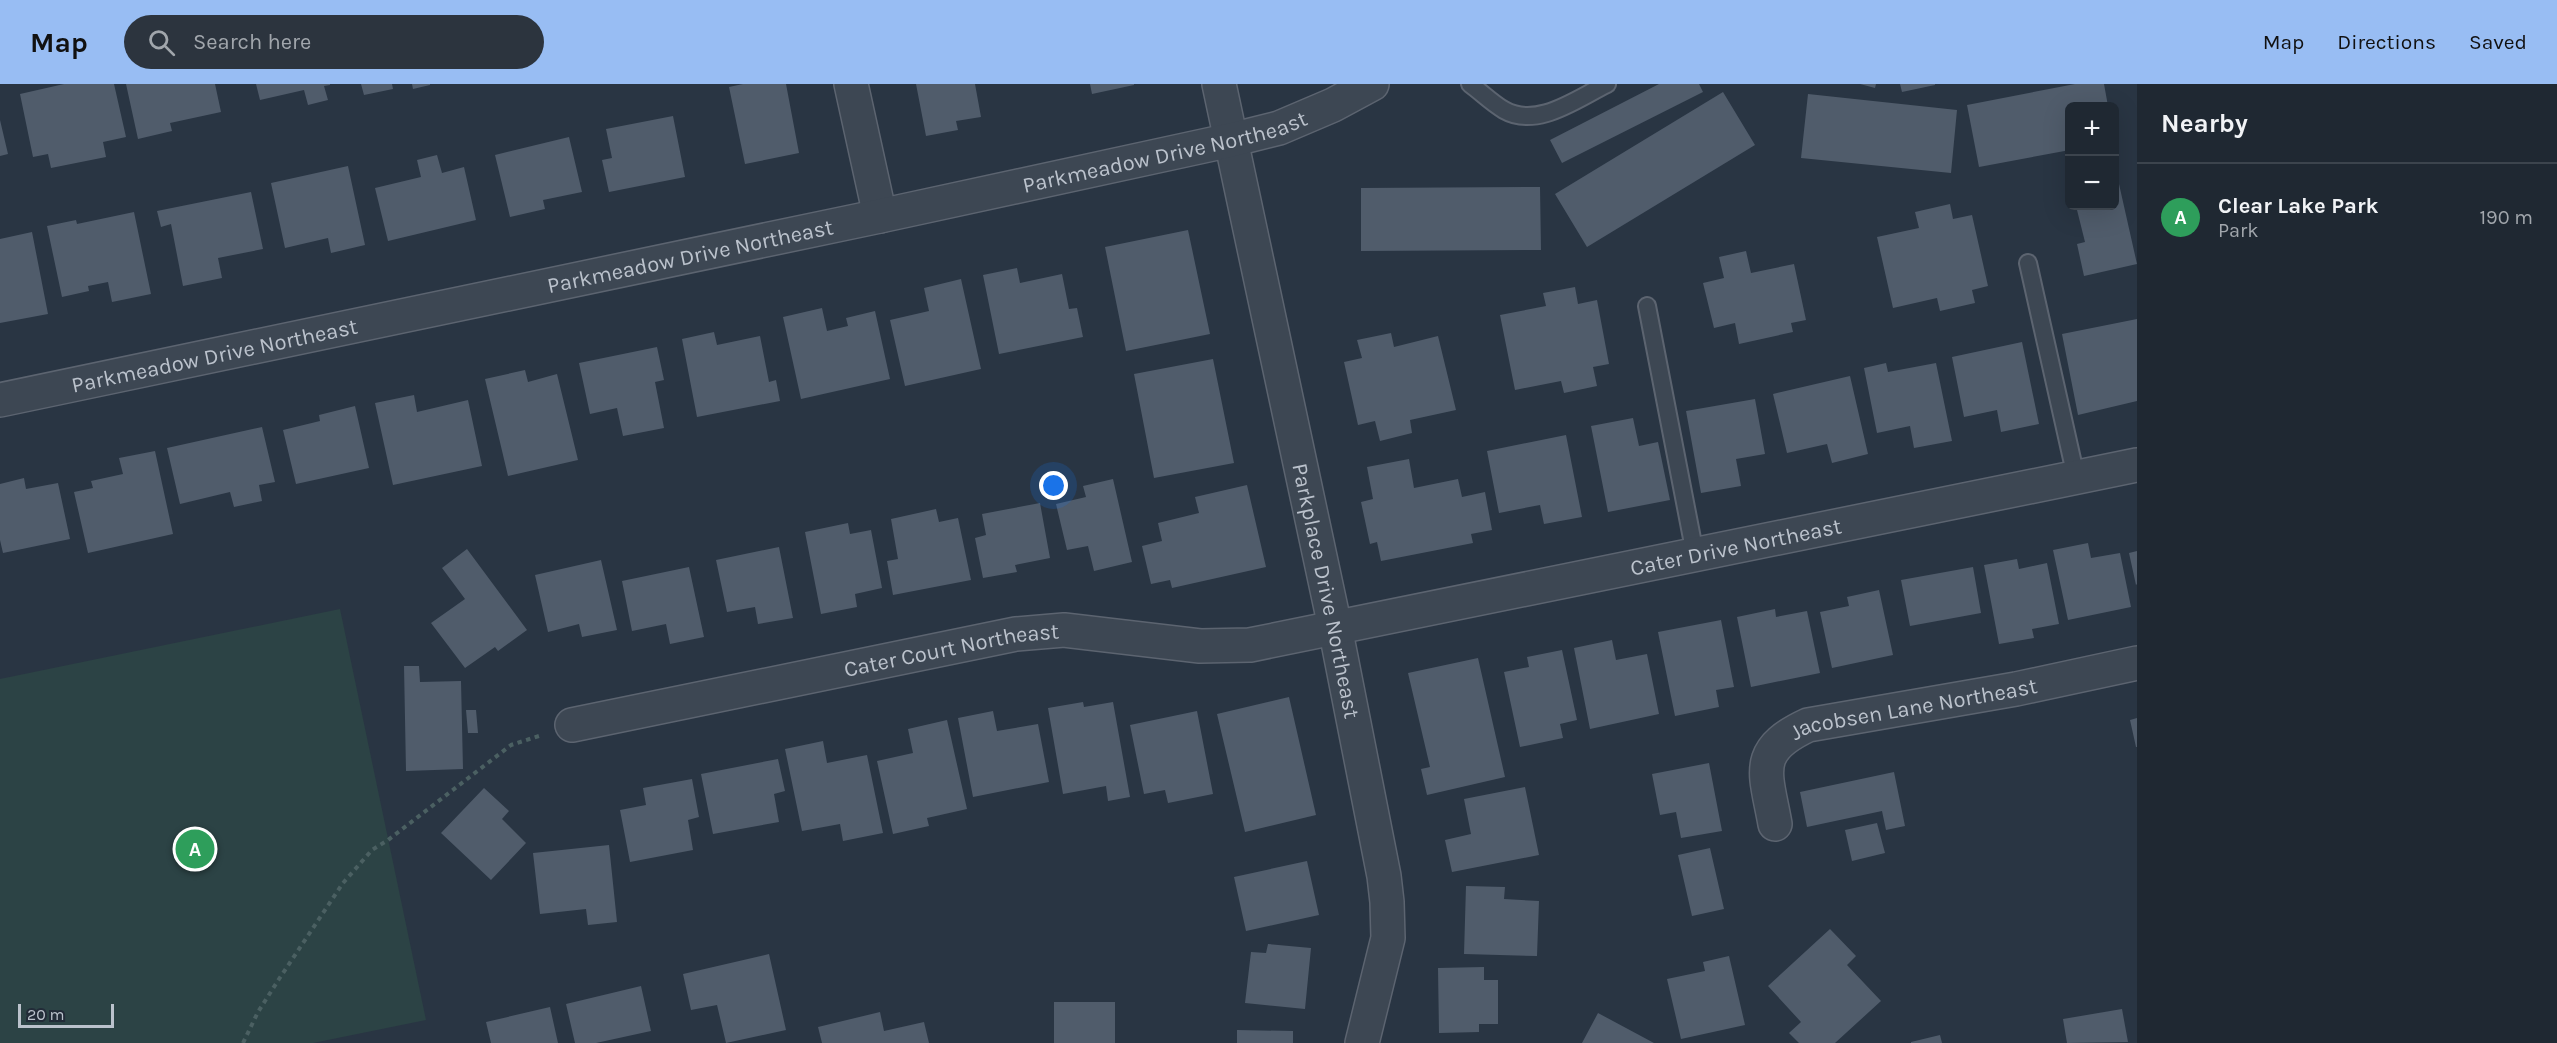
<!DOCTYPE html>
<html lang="en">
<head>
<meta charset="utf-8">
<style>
  :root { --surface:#1f2832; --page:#2c343e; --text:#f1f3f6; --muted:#a1a6ac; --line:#3c444d; --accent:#98bdf3 }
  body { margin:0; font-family:Karla,sans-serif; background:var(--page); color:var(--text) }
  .controls { position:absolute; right:18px; top:18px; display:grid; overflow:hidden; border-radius:9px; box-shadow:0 6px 24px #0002 }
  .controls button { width:54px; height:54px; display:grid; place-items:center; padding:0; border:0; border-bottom:2px solid var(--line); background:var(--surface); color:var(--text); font:30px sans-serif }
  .scale { position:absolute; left:18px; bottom:15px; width:96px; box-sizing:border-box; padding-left:6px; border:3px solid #bbc2cc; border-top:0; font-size:16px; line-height:21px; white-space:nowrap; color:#bbc2cc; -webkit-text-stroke:4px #222b38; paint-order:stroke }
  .you { position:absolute; left:1054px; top:402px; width:21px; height:21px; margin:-15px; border:4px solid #fff; border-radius:50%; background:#1a73e8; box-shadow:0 0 0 9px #1a73e833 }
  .badge { display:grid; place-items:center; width:39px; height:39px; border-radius:50%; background:var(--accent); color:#fff; font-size:20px; font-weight:700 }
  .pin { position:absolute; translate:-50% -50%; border:3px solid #fff; box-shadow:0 2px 6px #0006 }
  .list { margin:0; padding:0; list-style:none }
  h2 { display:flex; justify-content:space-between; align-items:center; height:78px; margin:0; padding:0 24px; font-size:26px }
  h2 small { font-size:20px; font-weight:400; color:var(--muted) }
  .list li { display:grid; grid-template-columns:39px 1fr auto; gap:18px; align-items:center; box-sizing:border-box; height:108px; padding:0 24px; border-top:2px solid var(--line) }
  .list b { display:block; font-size:22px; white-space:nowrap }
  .list p { margin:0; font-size:20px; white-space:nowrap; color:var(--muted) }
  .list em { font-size:20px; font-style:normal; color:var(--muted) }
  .icon { flex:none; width:33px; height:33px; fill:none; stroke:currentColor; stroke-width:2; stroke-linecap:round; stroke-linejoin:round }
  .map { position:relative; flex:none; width:2137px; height:959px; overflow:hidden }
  header { display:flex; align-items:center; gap:36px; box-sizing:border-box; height:84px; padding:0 30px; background:var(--accent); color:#111 }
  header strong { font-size:28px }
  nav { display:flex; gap:33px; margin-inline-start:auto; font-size:21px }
  .search { width:420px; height:54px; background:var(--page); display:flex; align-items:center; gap:15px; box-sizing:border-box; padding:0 21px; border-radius:33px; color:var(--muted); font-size:22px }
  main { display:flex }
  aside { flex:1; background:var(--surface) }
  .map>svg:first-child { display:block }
</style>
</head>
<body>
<header>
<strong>Map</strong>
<div class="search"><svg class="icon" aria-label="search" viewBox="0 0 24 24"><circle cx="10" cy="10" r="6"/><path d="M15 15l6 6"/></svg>Search here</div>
<nav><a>Map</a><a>Directions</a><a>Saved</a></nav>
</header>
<main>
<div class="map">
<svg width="2137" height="959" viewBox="0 0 2137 959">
  <rect width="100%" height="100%" fill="#293543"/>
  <!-- green -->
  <path fill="#2c4345" d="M340 525 426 936 313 959H0V595Z"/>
  <!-- building -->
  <path fill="#505c6b" d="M64 0H114L126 53 103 58 106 73 51 84 48 70 33 73 20 10Z
    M126 0H215L221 28 170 39 172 47 138 55Z
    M256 0H330V1L324 2 328 16 308 21 304 6 260 16Z
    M361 0H392L393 5 364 11Z
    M412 0H430V1L413 5Z
    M743 0H786L799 69 745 80 729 3Z
    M916 0H975L981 33 956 37 958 46 926 52Z
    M1090 0H1134V1L1092 10Z
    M1659 0H1699L1703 8 1562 79 1550 56Z
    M1860 0H1876L1875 4Z
    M1900 0H1935V1L1902 8Z
    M2075 0H2104L2108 22H2070V66L1979 83 1967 21Z
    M1723 8 1755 61 1587 163 1555 110Z
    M1808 10 1957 26 1951 89 1801 74Z
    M673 32 685 93 609 108 602 76 612 74 606 45Z
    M0 36 8 70 0 72Z
    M569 53 582 108 543 116 545 125 510 133 495 71Z
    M437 71 442 89 464 83 476 136 388 157 375 104 421 93 417 76Z
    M348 82 365 161 331 169 328 154 285 164 271 99Z
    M2119 100 2137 180 2084 192 2077 160 2085 158 2076 122H2114V101Z
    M1540 103 1541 166 1361 167V104Z
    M251 108 263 165 218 174 222 194 183 202 171 140 161 143 157 127Z
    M1950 120 1953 135 1972 131 1988 202 1972 206 1975 219 1940 227 1937 214 1893 224 1877 153 1919 144 1915 128Z
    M134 128 151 210 112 218 108 198 88 202 89 207 62 213 47 142 76 136 77 140Z
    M1188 146 1210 250 1126 267 1105 163Z
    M32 148 48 230 0 239V155Z
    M1746 167 1751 189 1794 180 1806 236 1791 239 1793 248 1739 260 1735 239 1714 244 1703 199 1724 194 1719 173Z
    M1017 184 1020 199 1062 190 1069 225 1077 224 1083 253 999 270 983 191Z
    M961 195 981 285 905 302 890 236 929 227 924 204Z
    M1575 203 1578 220 1597 216 1609 280 1593 283 1597 302 1564 309 1561 297 1515 306 1500 231 1546 222 1543 209Z
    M822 224 827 247 848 242 846 234 875 227 890 295 801 315 783 233Z
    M2137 235V317L2078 331 2062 250Z
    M714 248 717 261 760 252 769 298 776 296 780 317 697 333 682 255Z
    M1391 249 1394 263 1438 252 1456 326 1410 336 1412 349 1380 357 1375 337 1358 341 1344 278 1362 274 1357 256Z
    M2022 258 2039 340 2001 348 1997 326 1964 333 1952 273Z
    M657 263 664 296 655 298 664 344 623 352 617 324 590 330 579 279Z
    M1213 275 1234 379 1154 394 1134 290Z
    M1886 279 1888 288 1936 279 1952 357 1914 364 1910 342 1877 349 1864 284Z
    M525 286 528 298 557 290 578 376 508 392 485 295Z
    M1850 292 1868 370 1832 379 1827 360 1787 369 1773 310Z
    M414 311 417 328 468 316 482 382 393 401 375 319Z
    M1755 315 1765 370 1736 375 1741 402 1701 409 1686 327Z
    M355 322 369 384 296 400 283 346 320 337 319 331Z
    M1633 334 1639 362 1658 358 1670 416 1608 428 1591 342Z
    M262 343 275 398 259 401 262 417 234 423 230 408 180 420 167 364Z
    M1566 351 1582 433 1544 440 1540 421 1499 429 1487 367Z
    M155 367 173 450 88 469 74 408 93 404 91 397 123 390 119 374Z
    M1409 375 1414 404 1458 395 1462 413 1485 408 1492 446 1471 450 1473 459 1381 477 1377 458 1370 460 1361 418 1373 415 1367 383Z
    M24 394 26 405 58 399 70 455 3 469 0 456V400Z
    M1113 395 1132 478 1094 487 1088 462 1067 466 1056 420 1086 413 1083 402Z
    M1247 401 1266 483 1172 504 1170 496 1151 500 1142 462 1162 457 1158 439 1199 429 1195 413Z
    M1040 419 1050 474 1015 481 1017 488 983 494 975 454 986 451 982 430Z
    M936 425 939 438 958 434 971 496 893 511 887 477 898 475 891 435Z
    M848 439 850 450 871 446 882 504 855 510 857 523 821 530 805 448Z
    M2088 459 2091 474 2120 469 2131 523 2068 536 2053 466Z
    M779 463 793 534 758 540 755 523 727 528 716 476Z
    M467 465 527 546 498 567 495 563 465 584 431 539 465 515 442 484Z
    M2137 467V500L2136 501 2129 469Z
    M2017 475 2019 485 2047 479 2059 540 2032 545 2034 554 1999 560 1984 481Z
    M601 476 617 546 582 553 579 540 548 548 535 491Z
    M689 483 704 553 670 560 666 540 632 547 622 497Z
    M1973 483 1981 529 1910 542 1901 496Z
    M1879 506 1893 571 1832 584 1820 528 1849 522 1847 513Z
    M1775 525 1776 533 1807 527 1820 589 1751 603 1737 533Z
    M1721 536 1734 603 1716 606 1719 623 1675 632 1658 548Z
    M1612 556 1616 576 1647 570 1659 630 1590 645 1574 564Z
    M1562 566 1577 636 1560 640 1563 654 1520 663 1504 588 1529 583 1527 573Z
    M1478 574 1505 693 1427 711 1421 685 1430 683 1408 589Z
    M404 582H419L420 598 461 597 463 685 406 687Z
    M1289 613 1316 731 1245 748 1217 630Z
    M1083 618 1084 623 1113 618 1130 713 1108 717 1106 702 1063 710 1048 624Z
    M466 626H476L478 649H468Z
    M993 627 997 647 1038 640 1049 698 973 713 958 634Z
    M1197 627 1213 710 1168 719 1165 706 1144 710 1130 641Z
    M2137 634V663H2136L2130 636Z
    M947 636 967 725 927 734 929 742 893 750 877 677 913 669 908 645Z
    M823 657 827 679 867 671 883 749 843 757 840 740 802 747 785 665Z
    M778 675 785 707 774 710 779 738 713 750 701 690Z
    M1709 679 1722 747 1681 754 1676 728 1660 731 1652 690Z
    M1894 688 1905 742 1886 746 1882 727 1807 743 1800 708Z
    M692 695 699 733 688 736 693 766 630 778 620 726 646 721 643 704Z
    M1525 703 1539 771 1452 788 1445 756 1471 750 1464 715Z
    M484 704 509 727 502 735 526 759 491 796 441 749Z
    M1877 739 1885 769 1852 777 1845 746Z
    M609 761 617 838 588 841 586 825 540 830 533 769Z
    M1710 764 1724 825 1692 832 1678 771Z
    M1307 777 1319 831 1246 847 1234 793Z
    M1466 802 1505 803 1504 815 1539 817 1537 872 1464 870Z
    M1830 845 1856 872 1847 881 1881 917 1835 959H1799L1789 949 1801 938 1768 902Z
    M1268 860 1311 864 1305 925 1245 919 1251 868 1266 869Z
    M769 870 786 946 726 959 717 921 691 926 683 890Z
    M1729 872 1745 941 1681 955 1667 895 1705 887 1703 878Z
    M1484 883V896H1498V940H1479V948L1439 949 1438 884Z
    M641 902 651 947 596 959H575L566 920Z
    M1054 918H1115V959H1054Z
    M550 923 558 959H491L486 938Z
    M2122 925 2128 958 2067 959 2063 935Z
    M880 928 884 947 924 938 929 959H822L818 943Z
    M1598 929 1654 959H1582Z
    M1237 946 1293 947V959H1237Z
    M1940 951 1942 959H1911V958Z"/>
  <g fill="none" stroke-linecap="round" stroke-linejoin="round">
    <!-- service casing -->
    <g stroke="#5c6470" stroke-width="20">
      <path id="service" d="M1470 0C1481 8 1492 19 1504 26 1537 45 1576 15 1607 0
        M2028 179 2076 393
        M1647 222 1695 470"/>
    </g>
    <!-- minor casing -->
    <g stroke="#5c6470" stroke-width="36">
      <g id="minor">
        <path d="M851 0 880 132"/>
        <path id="s1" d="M1219 0 1335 543 1384 792 1387 818 1388 854 1362 959"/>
        <path id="s2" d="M0 316 880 132 1231 56 1279 44 1333 21 1372 0"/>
        <path id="s3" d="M572 641 1016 550 1064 546 1200 562 1250 561 2137 381"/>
        <path id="s4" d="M1775 740C1766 689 1752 667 1808 641L2016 605 2137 579"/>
      </g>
    </g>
    <!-- path -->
    <path stroke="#4b6062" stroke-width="4" stroke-dasharray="4.5 4.5" stroke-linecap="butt" d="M243 959 258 928 279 895 343 799 372 766 388 756 511 661 542 651"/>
    <!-- service -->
    <use href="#service" stroke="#3d4753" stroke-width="16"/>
    <!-- minor -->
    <use href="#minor" stroke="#3d4753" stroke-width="33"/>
  </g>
  <g text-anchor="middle" stroke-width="6" stroke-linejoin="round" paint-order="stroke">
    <!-- street labels -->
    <g font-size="22" fill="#bbc2cc" stroke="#222b38">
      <text dy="8" stroke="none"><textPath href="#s2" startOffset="1191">Parkmeadow Drive Northeast</textPath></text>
      <text dy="8" stroke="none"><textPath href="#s2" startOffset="705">Parkmeadow Drive Northeast</textPath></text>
      <text dy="8" stroke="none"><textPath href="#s2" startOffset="219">Parkmeadow Drive Northeast</textPath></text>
      <text dy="8" stroke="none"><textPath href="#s3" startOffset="1184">Cater Drive Northeast</textPath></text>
      <text dy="8" stroke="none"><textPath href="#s1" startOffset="518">Parkplace Drive Northeast</textPath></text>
      <text dy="8" stroke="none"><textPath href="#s3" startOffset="387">Cater Court Northeast</textPath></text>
      <text dy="8" stroke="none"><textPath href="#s4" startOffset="226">Jacobsen Lane Northeast</textPath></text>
    </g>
  </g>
</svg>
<div class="controls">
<button>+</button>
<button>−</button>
</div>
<div class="scale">20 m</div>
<div class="you"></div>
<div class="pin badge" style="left:195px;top:765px;background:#2e9e5b">A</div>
</div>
<aside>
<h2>Nearby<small></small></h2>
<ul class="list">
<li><span class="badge" style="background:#2e9e5b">A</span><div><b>Clear Lake Park</b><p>Park</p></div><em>190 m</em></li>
</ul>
</aside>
</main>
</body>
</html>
